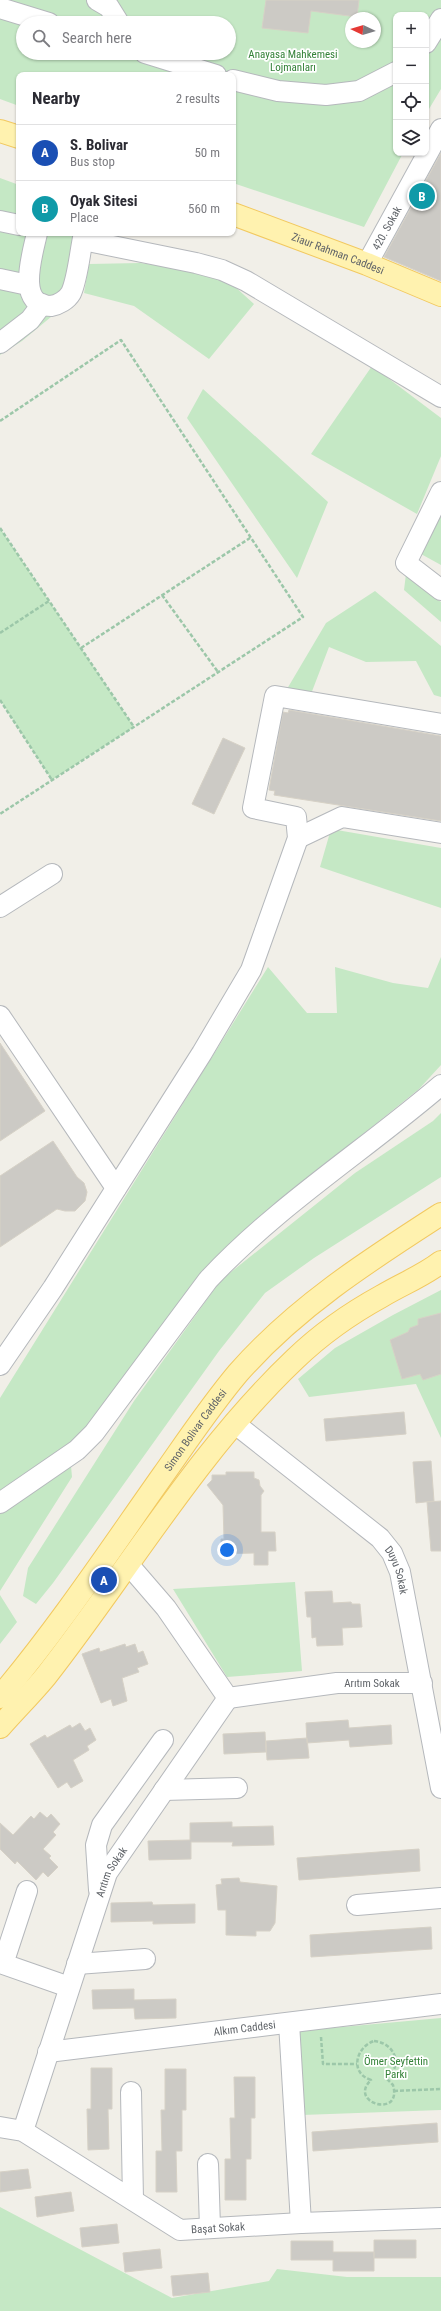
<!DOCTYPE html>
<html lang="en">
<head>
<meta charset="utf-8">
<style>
  :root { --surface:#fff; --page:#f2f2f3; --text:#2b2b33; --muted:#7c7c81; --line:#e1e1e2; --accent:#7c3aed }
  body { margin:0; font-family:"Roboto Condensed",sans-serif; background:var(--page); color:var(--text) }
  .controls { position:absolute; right:12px; top:12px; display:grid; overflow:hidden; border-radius:8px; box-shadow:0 1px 3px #0004 }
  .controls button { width:36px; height:36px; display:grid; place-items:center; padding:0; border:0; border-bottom:1px solid var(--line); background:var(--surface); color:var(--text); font:20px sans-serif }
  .compass { position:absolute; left:345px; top:12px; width:36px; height:36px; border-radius:50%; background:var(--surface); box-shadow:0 1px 3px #0004; rotate:274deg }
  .you { position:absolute; left:227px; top:1550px; width:14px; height:14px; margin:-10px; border:3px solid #fff; border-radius:50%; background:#1a73e8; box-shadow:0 0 0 6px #1a73e833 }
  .badge { display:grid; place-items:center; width:26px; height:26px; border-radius:50%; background:var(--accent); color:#fff; font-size:13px; font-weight:700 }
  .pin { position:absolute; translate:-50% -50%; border:2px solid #fff; box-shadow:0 1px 4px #0006 }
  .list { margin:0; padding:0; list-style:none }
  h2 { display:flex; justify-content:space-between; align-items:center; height:52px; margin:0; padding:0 16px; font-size:17px }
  h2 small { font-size:13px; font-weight:400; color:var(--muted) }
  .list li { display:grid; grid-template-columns:26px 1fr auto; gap:12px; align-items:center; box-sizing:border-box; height:56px; padding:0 16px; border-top:1px solid var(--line) }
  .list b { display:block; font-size:15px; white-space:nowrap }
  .list p { margin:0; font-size:13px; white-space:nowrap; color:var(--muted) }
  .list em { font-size:13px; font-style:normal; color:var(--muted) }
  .icon { flex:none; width:22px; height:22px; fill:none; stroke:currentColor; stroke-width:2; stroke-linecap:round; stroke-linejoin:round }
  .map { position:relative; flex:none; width:441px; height:2311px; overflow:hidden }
  .search { position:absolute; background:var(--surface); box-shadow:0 1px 3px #0004; left:16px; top:16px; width:220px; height:44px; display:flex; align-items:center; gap:10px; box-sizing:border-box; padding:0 14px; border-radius:22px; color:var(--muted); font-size:15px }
  .panel { position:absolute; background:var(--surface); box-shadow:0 1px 3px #0004; left:16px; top:72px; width:220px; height:164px; border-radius:8px }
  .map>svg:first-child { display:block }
</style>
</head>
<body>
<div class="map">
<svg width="441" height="2311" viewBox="0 0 441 2311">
  <rect width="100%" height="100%" fill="#f1efe8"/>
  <!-- green -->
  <path fill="#c5e8c5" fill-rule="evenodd" d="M0 0H441V89L426 114V15H396V153H403L364 227 233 183V75H19V106L0 99ZM351 18H375V42H351ZM23 23H229V53H23Z
    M0 178 19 185V233H89L69 302 22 341 0 355Z
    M140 263 196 271 232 284 254 304 209 359 134 306 84 293 89 264Z
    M372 366 441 418V456L417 514 311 454Z
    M203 389 328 502 297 578 187 418Z
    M441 512V565L421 554Z
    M0 528 134 727 52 780 0 700Z
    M406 574 441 602V622L404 590Z
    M375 591 441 646V697L434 695 416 661 366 662 329 647 311 694 287 689 326 623Z
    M331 829 441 848V908L320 867Z
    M441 957V1065L419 1089 321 1168 225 1250 77 1450 0 1498V1398L268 967 307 1013H337L335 967 393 983 428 988Z
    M441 1113V1177L314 1258 265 1293 219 1351 53 1583 36 1604 23 1596 28 1568 134 1401 221 1280 355 1173 433 1121Z
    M441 1290V1438L416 1384 309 1397 298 1379 335 1348 393 1315Z
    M71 1466 72 1477 0 1591V1514Z
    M295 1582 302 1671 227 1677 173 1589Z
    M0 1595 17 1622 0 1644Z
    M441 2018V2110L302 2115 298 2031Z
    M0 2207 172 2298 269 2281 277 2269 347 2277H441V2311H0Z"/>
  <!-- building -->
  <path fill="#cccac5" stroke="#d6d1c6" d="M266 0H359L357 17 311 11 308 33 262 28Z
    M441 153V281L384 257Z
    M289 710 441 736V821L274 795 275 791 269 790 271 778 283 712 288 713Z
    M223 738 245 748 214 814 192 804Z
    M0 1043 45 1111 0 1141Z
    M53 1141 77 1177 84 1183 87 1192 85 1201 75 1211H65L57 1209 0 1247V1176Z
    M441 1313V1374L423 1380 420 1374 402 1379 390 1340 408 1332 410 1328 418 1325V1319Z
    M404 1412 406 1434 326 1441 324 1419Z
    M431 1461 434 1501 416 1503 413 1462Z
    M226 1472H254V1478L259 1480 260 1486 264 1491 261 1495V1532H275L276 1551H268V1565H254V1553L221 1554V1539H224L223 1505 207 1485 212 1480V1475H226Z
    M441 1501V1551H431L427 1502Z
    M332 1591 333 1603 351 1602 352 1604H360L362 1627 342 1628 343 1645 317 1646 316 1637 312 1638 311 1617H307L305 1592Z
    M125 1644 126 1647 135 1644 138 1653 143 1651 148 1664 137 1668 139 1672 122 1678 127 1701 113 1706 111 1699 101 1703 82 1654 99 1648 100 1652Z
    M348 1720 349 1728 391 1725 392 1744 350 1747 349 1740 307 1743 306 1723Z
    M80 1723 85 1731 90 1728 96 1740 87 1746 89 1750 73 1760 83 1781 71 1788 67 1782 58 1788 30 1744 45 1735 47 1738 70 1725 72 1728Z
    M265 1732 266 1752 224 1754 223 1734Z
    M307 1738 309 1758 267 1760 266 1741Z
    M40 1812 47 1818 51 1814 60 1824 53 1832 56 1835 43 1849 51 1856 49 1858 58 1867 48 1877 43 1872 36 1880 17 1861 15 1864 0 1849V1823L13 1835 31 1816 34 1819Z
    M232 1822V1827L273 1826 274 1845 232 1846 233 1842H191V1859L149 1860 148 1841 190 1840V1823Z
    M419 1849 420 1871 299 1880 297 1858Z
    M239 1878 240 1882 277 1886 275 1923 270 1931H256V1936L226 1935V1910H218L216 1885 222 1884 221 1879Z
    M152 1902 153 1905 195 1904V1923L153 1924V1921L111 1922V1903Z
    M431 1927 432 1949 311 1957 310 1935Z
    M134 1989V2000L176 1999V2018L135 2019 134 2008 93 2009 92 1990Z
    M91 2068H112V2109H108L109 2149 88 2150 87 2109H91Z
    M165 2069H186V2110H182V2151H176L177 2192H156V2151H162L161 2110H165Z
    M234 2077H255V2118H251V2159H246V2200H225V2159H231L230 2118H235Z
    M437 2123 438 2142 313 2151 312 2132Z
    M28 2169 31 2188 0 2192V2172Z
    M71 2192 74 2211 37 2217 35 2197Z
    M117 2224 119 2243 82 2247 80 2228Z
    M374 2240H416V2258H374Z
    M291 2241H333V2252H374V2271H333V2260H291Z
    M160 2249 162 2268 125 2272 123 2253Z
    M208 2273 210 2292 173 2296 171 2276Z"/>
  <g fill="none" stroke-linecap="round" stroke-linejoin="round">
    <!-- minor casing -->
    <g stroke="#b5b8bc" stroke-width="22">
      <g id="minor">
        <path d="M97 0 109 7 119 23"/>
        <path d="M0 8 49 23"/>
        <path d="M426 43 441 19"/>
        <path d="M145 53 216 75"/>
        <path d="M233 80 278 91 326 95 359 91 396 72"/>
        <path d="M0 221 19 225"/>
        <path d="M37 233C33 253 15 306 51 306 58 305 67 300 71 293 78 278 80 250 84 233"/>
        <path d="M83 240 196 263 222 270 246 281 441 397"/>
        <path id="s1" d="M367 264 441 129"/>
        <path d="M0 279 28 285"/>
        <path d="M0 343 30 320 42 304"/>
        <path d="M441 492 406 563 441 590"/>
        <path d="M298 838 342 817 441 833"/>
        <path d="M0 907 52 874"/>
        <path d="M0 1016 116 1188"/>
        <path d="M0 1365 53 1288 202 1053 251 970 298 838 296 817 253 808 275 696 441 724"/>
        <path id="s2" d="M234 1423 380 1538 392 1553 400 1572 441 1788"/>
        <path d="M0 1503 77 1450 94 1433 208 1280C278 1205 364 1151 441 1085"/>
        <path id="s3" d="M228 1698 337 1683H422"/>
        <path d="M164 1790 237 1788"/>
        <path d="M99 1890 96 1845 102 1825 163 1740"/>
        <path d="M27 1891 3 1964 69 1987"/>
        <path d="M357 1905 441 1898"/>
        <path d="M77 1964 145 1959"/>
        <path d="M289 2023 301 2223"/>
        <path id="s4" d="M48 2052 441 2004"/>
        <path d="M131 2092 133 2200"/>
        <path id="s5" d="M0 2127 23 2131 180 2230 301 2223 441 2218"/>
        <path id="s6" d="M23 2131 107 1873 228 1698 166 1608 128 1564"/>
        <path d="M208 2164 210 2228"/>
      </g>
    </g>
    <!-- major casing -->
    <g stroke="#f2c960" stroke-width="24">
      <g id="major">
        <path d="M0 131 19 137"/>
        <path id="s7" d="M233 214 367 264 441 295"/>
        <path id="s8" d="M0 1697C59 1627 110 1550 163 1475 187 1441 211 1405 238 1373 296 1307 368 1261 441 1214"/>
        <path d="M0 1727C15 1710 32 1693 46 1676 129 1570 197 1452 295 1359 321 1334 351 1313 382 1296 402 1284 423 1276 441 1262"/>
      </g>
    </g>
    <!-- path -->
    <path stroke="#9cc7a9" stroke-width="2.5" stroke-dasharray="4 2" stroke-linecap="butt" d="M0 421 121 340 303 617 0 814
      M0 528 134 727
      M162 595 218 672
      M0 633 49 601
      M81 648 250 538
      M0 700 52 780
      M321 2037 323 2064H357
      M374 2041C395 2043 404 2066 386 2078L393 2085C403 2119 347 2103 371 2080 349 2073 356 2047 374 2041Z
      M394 2091 441 2089"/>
    <!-- minor -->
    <use href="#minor" stroke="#fff" stroke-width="20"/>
    <!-- major -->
    <use href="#major" stroke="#fff2af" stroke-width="22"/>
  </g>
  <g text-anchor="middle" stroke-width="3.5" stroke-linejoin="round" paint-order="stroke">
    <!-- park labels -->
    <g font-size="11" fill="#348238" stroke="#fff">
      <text x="293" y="58">Anayasa Mahkemesi<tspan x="293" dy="13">Lojmanları</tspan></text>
      <text x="396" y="2065">Ömer Seyfettin<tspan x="396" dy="13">Parkı</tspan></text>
    </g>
    <!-- street labels -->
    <g font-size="11" fill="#5f6368" stroke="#fff">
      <text dy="4" stroke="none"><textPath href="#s1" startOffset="41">420. Sokak</textPath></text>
      <text dy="4" stroke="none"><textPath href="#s7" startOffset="112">Ziaur Rahman Caddesi</textPath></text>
      <text dy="4" stroke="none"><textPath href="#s8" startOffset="331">Simon Bolivar Caddesi</textPath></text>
      <text dy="4" stroke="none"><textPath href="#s2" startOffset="223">Duyu Sokak</textPath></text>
      <text dy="4" stroke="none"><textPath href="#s3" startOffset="145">Arıtım Sokak</textPath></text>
      <text dy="4" stroke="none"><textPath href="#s6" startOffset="274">Arıtım Sokak</textPath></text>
      <text dy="4" stroke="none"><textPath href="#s4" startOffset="198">Alkım Caddesi</textPath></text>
      <text dy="4" stroke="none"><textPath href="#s5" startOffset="247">Başat Sokak</textPath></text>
    </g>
  </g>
</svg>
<div class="controls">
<button>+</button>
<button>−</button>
<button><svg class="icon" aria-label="locate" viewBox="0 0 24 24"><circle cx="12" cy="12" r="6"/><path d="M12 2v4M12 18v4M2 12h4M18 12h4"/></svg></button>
<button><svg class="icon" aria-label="layers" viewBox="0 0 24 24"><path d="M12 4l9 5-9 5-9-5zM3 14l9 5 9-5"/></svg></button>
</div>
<svg class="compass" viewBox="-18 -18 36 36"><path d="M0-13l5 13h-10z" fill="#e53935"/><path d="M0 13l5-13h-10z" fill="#7c7c81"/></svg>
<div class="you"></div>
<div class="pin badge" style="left:104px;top:1580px;background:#1a4fb4">A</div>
<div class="pin badge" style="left:422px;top:196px;background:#0f9aa8">B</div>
<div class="search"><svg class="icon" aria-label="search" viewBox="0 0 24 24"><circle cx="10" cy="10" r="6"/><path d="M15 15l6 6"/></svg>Search here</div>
<section class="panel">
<h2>Nearby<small>2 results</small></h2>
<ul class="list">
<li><span class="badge" style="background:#1a4fb4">A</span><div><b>S. Bolivar</b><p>Bus stop</p></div><em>50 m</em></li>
<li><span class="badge" style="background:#0f9aa8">B</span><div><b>Oyak Sitesi</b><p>Place</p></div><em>560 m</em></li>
</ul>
</section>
</div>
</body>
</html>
